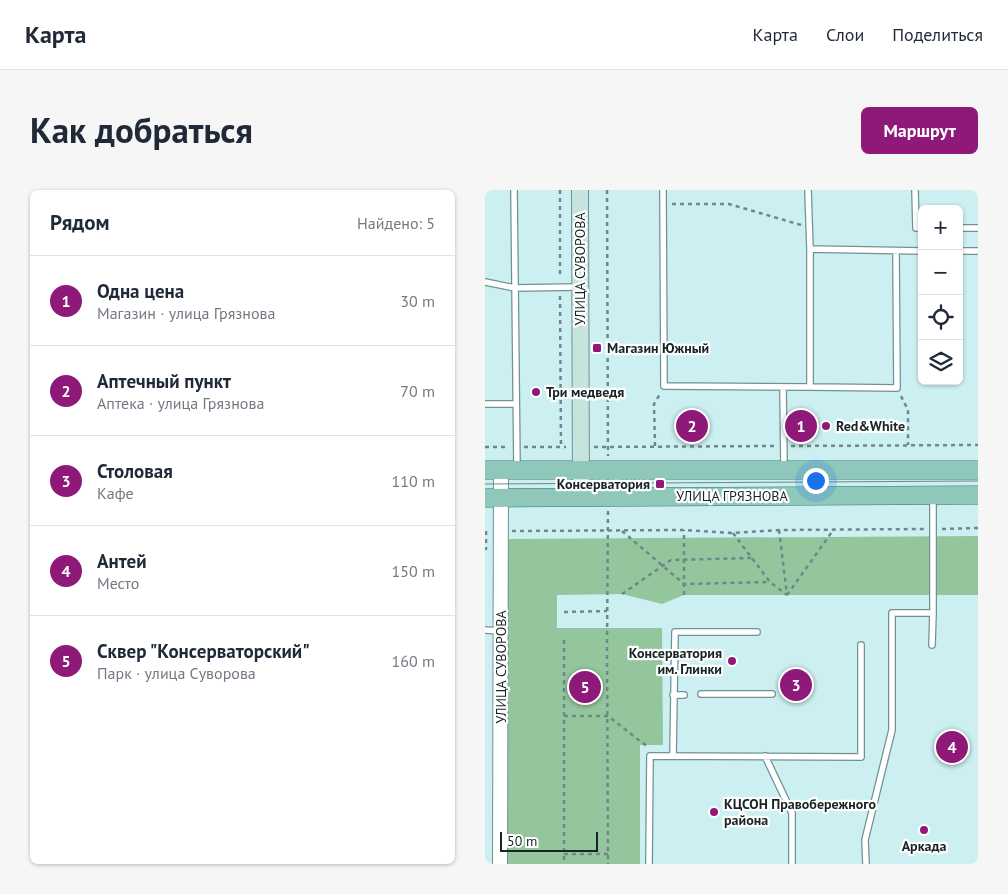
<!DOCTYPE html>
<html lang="ru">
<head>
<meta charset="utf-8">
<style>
  :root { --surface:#fff; --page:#f6f6f7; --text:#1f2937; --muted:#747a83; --line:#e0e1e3; --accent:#8e1979 }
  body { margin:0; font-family:"PT Sans",sans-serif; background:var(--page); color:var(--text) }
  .controls { position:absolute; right:15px; top:15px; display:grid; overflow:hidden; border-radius:8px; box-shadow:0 1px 4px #0004 }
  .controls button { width:45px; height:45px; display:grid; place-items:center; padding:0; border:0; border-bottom:1px solid var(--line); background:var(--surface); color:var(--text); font:25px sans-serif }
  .scale { position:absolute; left:15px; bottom:12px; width:98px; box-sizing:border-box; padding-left:5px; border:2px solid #172425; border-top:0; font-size:14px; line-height:18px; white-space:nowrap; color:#172425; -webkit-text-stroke:4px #fff; paint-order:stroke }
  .you { position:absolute; left:330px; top:290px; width:18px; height:18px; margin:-12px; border:4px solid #fff; border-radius:50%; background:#1a73e8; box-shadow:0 0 0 8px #1a73e833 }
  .badge { display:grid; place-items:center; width:32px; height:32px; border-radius:50%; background:var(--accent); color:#fff; font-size:16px; font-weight:700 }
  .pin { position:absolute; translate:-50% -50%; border:2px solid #fff; box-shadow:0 1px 5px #0006 }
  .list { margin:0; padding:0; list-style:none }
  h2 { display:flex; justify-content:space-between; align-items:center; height:65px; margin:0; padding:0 20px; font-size:21px }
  h2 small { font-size:16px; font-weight:400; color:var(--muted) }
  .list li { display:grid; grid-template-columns:32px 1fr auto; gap:15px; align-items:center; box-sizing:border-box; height:90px; padding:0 20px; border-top:1px solid var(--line) }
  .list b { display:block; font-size:19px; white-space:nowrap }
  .list p { margin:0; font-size:16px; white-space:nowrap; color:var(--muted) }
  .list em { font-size:16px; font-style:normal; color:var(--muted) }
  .icon { flex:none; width:28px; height:28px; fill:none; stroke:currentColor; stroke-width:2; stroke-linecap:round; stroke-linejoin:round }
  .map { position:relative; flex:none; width:493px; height:674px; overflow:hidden; border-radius:8px }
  header { display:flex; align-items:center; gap:30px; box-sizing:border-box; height:70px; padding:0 25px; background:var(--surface); border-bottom:1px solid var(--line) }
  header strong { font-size:24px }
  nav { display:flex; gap:28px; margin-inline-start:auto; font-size:18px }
  .intro { display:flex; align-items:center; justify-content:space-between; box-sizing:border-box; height:120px; padding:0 30px }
  h1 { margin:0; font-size:35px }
  .button { padding:12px 22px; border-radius:8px; background:var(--accent); color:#fff; font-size:18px; font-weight:700 }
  main { display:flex; gap:30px; padding:0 30px }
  aside { flex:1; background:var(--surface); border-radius:8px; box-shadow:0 1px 4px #0004 }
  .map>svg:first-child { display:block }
</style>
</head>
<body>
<header>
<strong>Карта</strong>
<nav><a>Карта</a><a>Слои</a><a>Поделиться</a></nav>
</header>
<div class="intro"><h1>Как добраться</h1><a class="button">Маршрут</a></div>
<main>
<aside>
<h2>Рядом<small>Найдено: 5</small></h2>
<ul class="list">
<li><span class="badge">1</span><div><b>Одна цена</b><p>Магазин · улица Грязнова</p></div><em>30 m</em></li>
<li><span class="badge">2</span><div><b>Аптечный пункт</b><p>Аптека · улица Грязнова</p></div><em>70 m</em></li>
<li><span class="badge">3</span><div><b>Столовая</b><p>Кафе</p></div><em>110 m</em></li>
<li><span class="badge">4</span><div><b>Антей</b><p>Место</p></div><em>150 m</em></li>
<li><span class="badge">5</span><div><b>Сквер &quot;Консерваторский&quot;</b><p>Парк · улица Суворова</p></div><em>160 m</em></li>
</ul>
</aside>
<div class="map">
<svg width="493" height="674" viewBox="0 0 493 674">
  <rect width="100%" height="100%" fill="#cceff2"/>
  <!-- green -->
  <path fill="#94c69d" d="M493 346V405H199L177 414 137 404 72 405V438H177L178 555H155V674H22V349Z"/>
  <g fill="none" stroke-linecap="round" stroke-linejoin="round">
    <!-- service casing -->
    <g stroke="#719295" stroke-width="8">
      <path id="service" d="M29 0 32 278
        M178 0 179 196 325 197V59L437 61
        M323 0 325 59
        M430 0 431 38H437
        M474 38H493
        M474 61H493
        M0 92 30 98 93 97
        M298 197 299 277
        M325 197 412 198 411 61
        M0 214H31
        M0 440 15 441
        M447 455 448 423
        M216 504H287
        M188 505H199
        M188 566 190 442H272
        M280 566 307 623V674
        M164 674 165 566 376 567V455
        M381 674 380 650 407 540V423H448V308"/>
    </g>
    <!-- tertiary casing -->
    <g stroke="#719295" stroke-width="16">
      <path id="tertiary" d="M15 674 16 280"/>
    </g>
    <!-- secondary casing -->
    <g stroke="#719295" stroke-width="18">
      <path id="secondary" d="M95 0 96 307"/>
    </g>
    <!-- primary casing -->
    <g stroke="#347769" stroke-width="19">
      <path id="primary" d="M0 280H493
        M0 308 493 305"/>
    </g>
    <!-- path -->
    <path stroke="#6f8789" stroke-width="2.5" stroke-dasharray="4 4" stroke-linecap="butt" d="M75 0V88
      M122 0 123 266
      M187 14H244L316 35
      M75 106 76 256
      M416 206 423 220V255
      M170 256 169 214 175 204
      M306 256 493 255
      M0 257H23
      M39 257H81
      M109 257 291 256
      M123 321 122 455 123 674
      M457 339 493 338
      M294 340 302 405
      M1 341V360
      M27 341 199 340 248 343 294 340 439 339
      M137 341 199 394 285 392
      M248 343 285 392 302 405
      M137 404 186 370 267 368
      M199 405V340
      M302 405 349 339
      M79 422 122 421
      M79 450V674
      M79 526H123L164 558
      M79 664H123"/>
    <!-- service -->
    <use href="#service" stroke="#fff" stroke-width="5.5"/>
    <!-- tertiary -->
    <use href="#tertiary" stroke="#fff" stroke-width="14"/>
    <!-- secondary -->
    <use href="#secondary" stroke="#c7e3dd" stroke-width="16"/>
    <!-- primary -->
    <use href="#primary" stroke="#8fc8bb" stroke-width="18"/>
    <!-- tram -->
    <path stroke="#6f8789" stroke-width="1" d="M0 294 493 291"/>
  </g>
  <!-- markers -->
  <g fill="#8e1979" stroke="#fff" stroke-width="2">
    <rect x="107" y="153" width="10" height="10" rx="2.5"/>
    <circle cx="51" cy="202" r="5"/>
    <circle cx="341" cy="236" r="5"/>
    <rect x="170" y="289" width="10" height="10" rx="2.5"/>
    <circle cx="247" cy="471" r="5"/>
    <circle cx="229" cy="622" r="5"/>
    <circle cx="439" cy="640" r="5"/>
  </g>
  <g text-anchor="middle" stroke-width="4.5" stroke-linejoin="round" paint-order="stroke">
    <!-- street labels -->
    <g font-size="14" fill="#172425" stroke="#fff">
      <text transform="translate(95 79) rotate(-90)" y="5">УЛИЦА СУВОРОВА</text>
      <text x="247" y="311">УЛИЦА ГРЯЗНОВА</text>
      <text transform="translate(16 477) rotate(-90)" y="5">УЛИЦА СУВОРОВА</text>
    </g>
    <!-- poi labels -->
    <g font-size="14" font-weight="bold" fill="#172425" stroke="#fff" text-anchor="start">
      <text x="122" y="163">Магазин Южный</text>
      <text x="61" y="207">Три медведя</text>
      <text x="351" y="241">Red&amp;White</text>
      <text x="165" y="299" text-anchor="end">Консерватория</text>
      <text x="237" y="468" text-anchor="end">Консерватория<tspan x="237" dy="16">им. Глинки</tspan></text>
      <text x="239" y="619">КЦСОН Правобережного<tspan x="239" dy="16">района</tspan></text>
      <text x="439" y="661" text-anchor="middle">Аркада</text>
    </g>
  </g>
</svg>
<div class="controls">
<button>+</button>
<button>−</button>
<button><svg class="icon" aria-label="locate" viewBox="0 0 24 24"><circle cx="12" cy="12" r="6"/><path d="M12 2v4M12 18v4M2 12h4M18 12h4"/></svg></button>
<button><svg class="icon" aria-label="layers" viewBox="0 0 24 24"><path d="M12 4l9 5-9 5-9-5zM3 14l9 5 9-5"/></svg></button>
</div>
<div class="scale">50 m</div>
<div class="you"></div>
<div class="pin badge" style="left:316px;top:236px">1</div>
<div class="pin badge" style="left:207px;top:236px">2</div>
<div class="pin badge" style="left:311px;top:495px">3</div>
<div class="pin badge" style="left:467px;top:557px">4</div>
<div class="pin badge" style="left:100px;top:497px">5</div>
</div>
</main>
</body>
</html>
